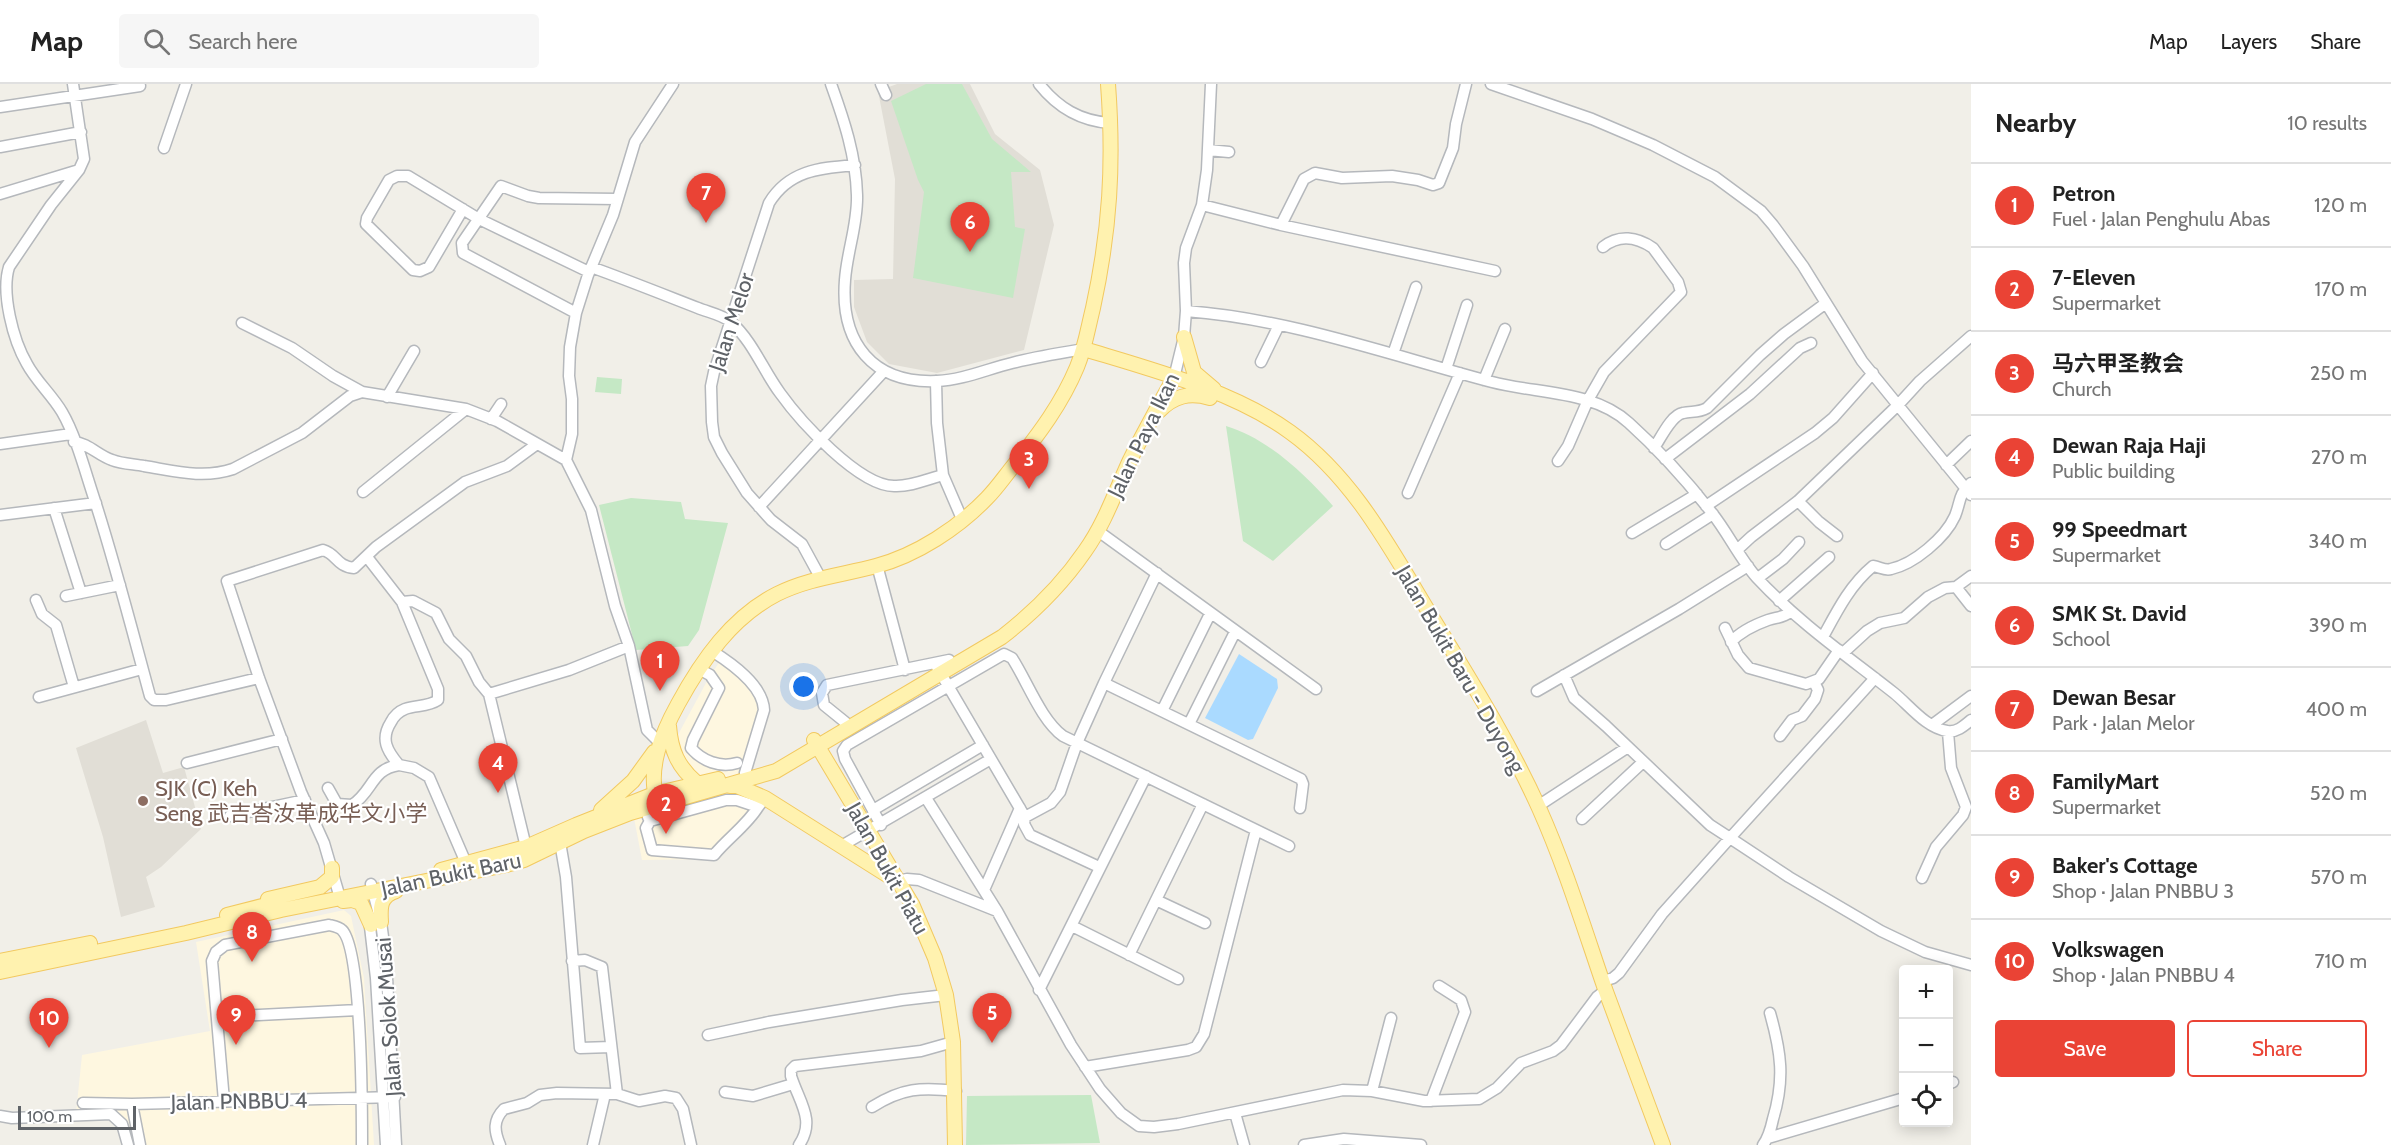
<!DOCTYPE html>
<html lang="en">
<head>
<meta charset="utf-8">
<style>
  :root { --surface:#fff; --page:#f6f6f6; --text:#222; --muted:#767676; --line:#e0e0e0; --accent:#ea4335 }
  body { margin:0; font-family:Cabin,"Noto Sans SC",sans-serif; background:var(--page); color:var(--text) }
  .controls { position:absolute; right:18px; bottom:18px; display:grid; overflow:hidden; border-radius:6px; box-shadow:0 3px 15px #0003 }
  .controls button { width:54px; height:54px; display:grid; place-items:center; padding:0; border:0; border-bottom:2px solid var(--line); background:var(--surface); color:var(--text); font:30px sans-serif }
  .scale { position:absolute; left:18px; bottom:15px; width:118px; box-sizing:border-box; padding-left:6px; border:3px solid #5f6368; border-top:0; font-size:16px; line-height:21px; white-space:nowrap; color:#5f6368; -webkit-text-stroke:4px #fff; paint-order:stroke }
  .you { position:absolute; left:804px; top:603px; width:21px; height:21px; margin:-15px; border:4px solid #fff; border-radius:50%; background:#1a73e8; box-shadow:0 0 0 9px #1a73e833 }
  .badge { display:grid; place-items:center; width:39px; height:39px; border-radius:50%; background:var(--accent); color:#fff; font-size:20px; font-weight:700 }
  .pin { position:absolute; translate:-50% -50px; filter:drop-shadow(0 2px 3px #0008) }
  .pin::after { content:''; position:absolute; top:32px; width:21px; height:18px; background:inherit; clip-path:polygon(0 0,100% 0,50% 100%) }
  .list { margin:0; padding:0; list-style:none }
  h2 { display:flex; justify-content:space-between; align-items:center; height:78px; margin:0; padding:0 24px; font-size:26px }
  h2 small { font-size:20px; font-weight:400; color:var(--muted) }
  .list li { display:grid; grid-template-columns:39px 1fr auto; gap:18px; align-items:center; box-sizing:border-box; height:84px; padding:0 24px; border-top:2px solid var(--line) }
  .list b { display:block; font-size:22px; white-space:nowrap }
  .list p { margin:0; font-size:20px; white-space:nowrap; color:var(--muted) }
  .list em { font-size:20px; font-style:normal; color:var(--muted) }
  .actions { display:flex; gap:12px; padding:18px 24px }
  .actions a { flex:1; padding:14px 0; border:2px solid var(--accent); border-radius:6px; text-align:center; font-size:21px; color:var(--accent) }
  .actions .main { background:var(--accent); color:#fff }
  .icon { flex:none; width:33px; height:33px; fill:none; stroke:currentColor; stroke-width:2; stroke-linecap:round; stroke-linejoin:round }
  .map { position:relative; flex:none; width:1971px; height:1061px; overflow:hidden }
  header { display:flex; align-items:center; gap:36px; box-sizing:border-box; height:84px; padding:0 30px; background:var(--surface); border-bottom:2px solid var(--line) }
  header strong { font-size:28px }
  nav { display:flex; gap:33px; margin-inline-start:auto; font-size:21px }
  .search { width:420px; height:54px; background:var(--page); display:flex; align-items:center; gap:15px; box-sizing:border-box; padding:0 21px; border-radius:6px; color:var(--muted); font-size:22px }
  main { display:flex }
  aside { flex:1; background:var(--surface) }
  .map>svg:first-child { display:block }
</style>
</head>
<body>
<header>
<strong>Map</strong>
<div class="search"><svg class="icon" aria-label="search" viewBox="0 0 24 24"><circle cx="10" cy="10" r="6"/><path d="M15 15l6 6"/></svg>Search here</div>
<nav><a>Map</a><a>Layers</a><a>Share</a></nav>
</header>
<main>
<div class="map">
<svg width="1971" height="1061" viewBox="0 0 1971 1061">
  <rect width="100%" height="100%" fill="#f1efe8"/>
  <!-- commercial -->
  <path fill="#fef7e0" d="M725 569 746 587 769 624 742 711 765 725 715 775 642 776 634 734 689 693 671 669 680 647 706 599Z
    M344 826 351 832 364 894 374 1061H134L127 1037 120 1031 76 1029 82 971 210 947 196 858Z"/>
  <!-- education -->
  <path fill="#e1ded6" d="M897 0H970L995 50 1040 86 1054 141 1024 266 937 289 889 280 867 258 854 223V196L893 195 895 95 878 7Z
    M146 636 163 689 184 683 201 745 161 783 146 793 155 823 121 833 103 753 76 664Z"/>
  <!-- green -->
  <path fill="#c5e8c5" d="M926 0H962L992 55 1031 88H1011L1015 143 1025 145 1013 214 913 194 924 108 918 96 891 17Z
    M597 293 622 295 621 310 595 308Z
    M1226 342C1267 354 1305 390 1333 422L1273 477 1243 457Z
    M631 414 681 418 685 435 728 439 699 546 688 562 636 566 599 421Z
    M1091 1011 1100 1059 966 1061 967 1012Z"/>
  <!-- water -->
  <path fill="#aadaff" d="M1239 570 1277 595 1278 604 1253 655 1248 656 1205 634Z"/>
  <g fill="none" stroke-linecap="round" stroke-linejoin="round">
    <!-- minor casing -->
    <g stroke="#b5b8bc" stroke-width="13">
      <path id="minor" d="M73 0 84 75 79 86 51 121 9 183C1 209 13 256 27 280 36 297 52 311 62 328 76 352 85 387 94 414 115 479 132 546 150 612L154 616H166L259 594
        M831 0C844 36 856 72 857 111 858 140 847 167 845 196 840 259 873 300 937 297 963 296 987 285 1012 279 1035 273 1060 269 1084 265
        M881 0 886 11
        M1039 0C1058 24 1080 37 1110 39
        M1491 0 1592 35 1653 61 1715 93 1761 127 1773 141 1803 182 1862 277 1971 411
        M0 23 140 2
        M0 63 81 48
        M164 64 186 0
        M1208 66 1229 68
        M0 110 79 86
        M1202 121 1281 141 1495 187
        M463 125 429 183 420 187 413 186 366 140 367 134 389 96 397 92H408L479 135 589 188
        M1281 141 1304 95 1315 89 1342 94 1392 92 1418 96 1433 101 1439 99 1453 64 1456 40 1466 0
        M591 183C627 196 662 210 698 224 708 228 723 231 731 238 753 258 763 286 780 309 800 337 859 402 894 402 910 403 928 395 943 391L937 339 936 297
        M1186 227C1291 235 1390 271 1492 298 1537 310 1593 306 1629 339 1659 366 1687 397 1712 429 1728 449 1740 475 1757 494 1798 538 1847 572 1894 609 1909 621 1926 644 1947 647 1956 649 1964 642 1971 636
        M576 229 463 169 462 159 501 102 528 112 539 114 617 115
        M242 239 292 264 333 292 362 308
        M1393 270 1416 203
        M1261 278 1279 241
        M1446 285 1467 221
        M1174 294 1184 253 1186 227 1184 179 1186 164 1202 121 1207 86 1211 0
        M1484 296 1505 245
        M387 313 414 267
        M491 335 501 320
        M74 358C88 359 99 372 112 376 122 380 134 380 144 382 175 387 203 395 233 385L302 349 350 312 362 308 466 325 497 337 566 376
        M0 360 71 350
        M1654 364C1661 354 1671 331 1683 329 1692 327 1698 329 1707 324L1760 271 1784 250 1826 219
        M1665 375 1750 310 1800 264 1811 259
        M1558 377 1568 362 1588 316 1604 288 1681 208 1678 198 1653 164C1637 153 1619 150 1603 163
        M1946 381 1971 357
        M943 391 962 435
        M363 408 466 325
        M1408 409 1460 289
        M1798 417 1819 438 1837 452
        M1706 422 1815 349 1833 334 1873 289
        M759 423 883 288
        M54 424 81 509
        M0 431 96 419
        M1098 447 1316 605
        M1632 449 1697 410
        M1666 460 1713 430
        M1737 466 1751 453 1798 417 1898 321 1920 297 1971 252
        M367 473 402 518 438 605V616C428 623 416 621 405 625 400 627 394 632 391 638 380 655 387 667 399 681L414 684 429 693 466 779
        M877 481 905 586
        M820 493 802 460 771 436 747 409 722 369 714 353 712 338 711 302 714 288 769 119C789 86 820 84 855 81
        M1758 494 1783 475 1799 458
        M1956 503 1971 522
        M66 512 120 501
        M36 516 42 530 56 541 74 603
        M1779 517 1829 473
        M402 518 413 517 436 529 449 555 466 572 479 598 489 610 569 586 629 562
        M1725 544 1738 571 1749 584 1806 600 1819 595 1839 566
        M1823 553C1837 527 1850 501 1873 482 1880 483 1885 487 1891 485 1914 480 1945 454 1955 432 1961 417 1958 411 1971 399
        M1731 558C1741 547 1754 541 1768 536 1777 533 1783 534 1790 528
        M712 567C731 579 763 601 764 626L745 689
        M1843 569 1867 547 1880 539 1904 534 1928 513 1945 504 1956 503 1971 492
        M937 583 1025 733 1024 740 1030 751 1099 783
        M699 585 710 591 719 604 693 656 691 664C702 677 720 684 737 679
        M1564 591 1574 614 1606 642 1710 741 1730 754 1875 594
        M1104 599 1301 695 1303 700 1300 724
        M1537 607 1679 525 1748 482
        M489 610 526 763
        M39 613 142 585
        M1162 627 1210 530
        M1189 640 1235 548
        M1932 641 1971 612
        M850 644 845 638 824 621 822 609 827 601 949 576
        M1780 652 1792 636 1802 632 1815 615 1818 606 1814 598
        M660 659 647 646 629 562 615 522 591 426 566 376 572 350V315L569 292 570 263 576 229 588 191 613 131 635 58 673 0
        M187 679 282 655
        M328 704 337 720 352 721C373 708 371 685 399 681
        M926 714 997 827 1071 961 1100 1005 1121 1029 1139 1042 1154 1043 1178 1040 1343 1006 1372 1007 1424 1017 1479 1015 1497 1004 1521 979 1553 967 1561 961 1597 913 1606 906
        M1538 722 1628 663
        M873 726 983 661
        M230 732 305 716
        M648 733 650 737 726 716H737L758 723 761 719
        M1025 733 1051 719 1060 708 1077 659 1104 599 1157 489
        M1582 735 1643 678
        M650 737 646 744 652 766 714 771C728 754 747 741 758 723
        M881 741 845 675 843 667 847 661 1004 570 1012 574C1027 597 1041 636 1063 652L1289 762
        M556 753 561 764 566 793 580 964 611 963
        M843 761 991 675
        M1922 794 1936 763 1963 731 1966 723 1951 684 1948 648
        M897 797 907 795 919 796 997 827
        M371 800 381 838 386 875 396 1061
        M984 806 1020 724
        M340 814 324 759 301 708 259 594 227 497 323 466C337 470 336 482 354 484L376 463 465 398 507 382 537 360
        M1156 816 1205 839
        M369 834 376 894 386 1061
        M1072 842 1178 895
        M1129 871 1203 720
        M572 877 585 876 602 883 617 1010
        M1603 897 1613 894 1619 889 1662 830 1730 754 1789 793 1881 847 1925 868 1971 881
        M1039 906 1146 692
        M217 933 358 926
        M708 951 769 938 902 916 946 911
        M1085 983 1188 966 1196 963 1204 950 1256 746
        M1948 1000 1953 998
        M1372 1007 1391 934
        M725 1008 753 1012 793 1000
        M224 1017 212 877 216 868 225 861 329 841C333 842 339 843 342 846 362 865 362 1027 362 1061
        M1431 1017 1465 928 1461 916 1439 902
        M83 1019 132 1020 395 1013
        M132 1020 140 1061
        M872 1023C902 1004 921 1003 956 1007
        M1235 1029 1244 1061
        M0 1032 12 1034 111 1030 122 1040 128 1061
        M1768 1054 1904 1014
        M500 1061C494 1047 493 1036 504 1025L527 1019 540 1011 557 1009 617 1010 639 1017 665 1012 676 1014 683 1025 691 1061
        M593 1061 605 1010
        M799 1061C816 1036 799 1018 791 992V986L795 982 921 967 953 958
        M1304 1061 1344 1055 1421 1061
        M1763 1061C1769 1053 1771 1044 1773 1035 1785 995 1781 968 1770 929"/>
    </g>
    <!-- major casing -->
    <g stroke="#f2c960" stroke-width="16">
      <path id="major" d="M1184 253 1194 288 1214 305
        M1084 265C1150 285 1234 307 1290 348 1350 391 1387 458 1424 520 1464 586 1507 653 1539 724 1565 782 1584 844 1605 905 1624 957 1644 1009 1663 1061
        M1159 327C1174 312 1189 308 1210 314
        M669 642C671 667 678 683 697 699
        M814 656 912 820 935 874 946 911 953 958 955 1061
        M730 702H737L765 714 895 796
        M657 718C647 684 662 649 678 620 702 576 732 533 777 510 809 494 843 491 876 482 917 471 958 444 987 414 997 404 1005 392 1014 381 1039 350 1062 319 1077 283 1085 264 1088 244 1093 224 1110 146 1114 80 1108 0
        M601 726 633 697 654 668
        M441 786 526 763 576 741 654 710 718 695
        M268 815 320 803 332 793V784
        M343 817 352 816 361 819 371 841
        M227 831 278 818
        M381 838C380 823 380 812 396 807
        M0 877 90 859
        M0 888 186 849 281 826 506 781 524 776 584 747 630 729 776 687 1002 553C1033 529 1063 499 1085 467 1105 439 1116 406 1130 376 1144 348 1159 321 1174 294"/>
    </g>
    <!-- minor -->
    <use href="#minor" stroke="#fff" stroke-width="10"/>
    <!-- major -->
    <use href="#major" stroke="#fff2af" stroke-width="14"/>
  </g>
  <!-- markers -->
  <circle fill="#8d6e63" stroke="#fff" stroke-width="2" cx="143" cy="717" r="6"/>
  <g text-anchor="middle" stroke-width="4.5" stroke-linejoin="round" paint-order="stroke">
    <!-- street labels -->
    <g font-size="22" fill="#5f6368" stroke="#fff">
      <text transform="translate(731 238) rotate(-72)" y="8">Jalan Melor</text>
      <text transform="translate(1143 351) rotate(-64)" y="8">Jalan Paya Ikan</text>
      <text transform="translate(1461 585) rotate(60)" y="8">Jalan Bukit Baru - Duyong</text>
      <text transform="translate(888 784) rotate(61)" y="8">Jalan Bukit Piatu</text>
      <text transform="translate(451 790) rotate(-12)" y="8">Jalan Bukit Baru</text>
      <text transform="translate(388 933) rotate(-94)" y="8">Jalan Solok Musai</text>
      <text transform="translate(239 1017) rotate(-1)" y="8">Jalan PNBBU 4</text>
    </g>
    <!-- education labels -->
    <g font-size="22" fill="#785e54" stroke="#fff" text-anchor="start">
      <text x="155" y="712">SJK (C) Keh<tspan x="155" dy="25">Seng 武吉峇汝革成华文小学</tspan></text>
    </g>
  </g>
</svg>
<div class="controls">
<button>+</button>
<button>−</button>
<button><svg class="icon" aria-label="locate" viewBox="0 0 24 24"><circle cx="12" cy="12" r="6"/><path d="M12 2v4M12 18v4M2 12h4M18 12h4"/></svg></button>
</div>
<div class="scale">100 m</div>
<div class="you"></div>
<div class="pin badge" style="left:660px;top:607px">1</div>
<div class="pin badge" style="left:666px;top:750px">2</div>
<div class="pin badge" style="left:1029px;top:405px">3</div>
<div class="pin badge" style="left:498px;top:709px">4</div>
<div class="pin badge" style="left:992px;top:959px">5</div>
<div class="pin badge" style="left:970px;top:168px">6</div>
<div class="pin badge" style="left:706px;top:139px">7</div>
<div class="pin badge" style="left:252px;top:878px">8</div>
<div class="pin badge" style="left:236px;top:961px">9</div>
<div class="pin badge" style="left:49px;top:964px">10</div>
</div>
<aside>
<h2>Nearby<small>10 results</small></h2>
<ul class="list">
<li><span class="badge">1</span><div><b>Petron</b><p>Fuel · Jalan Penghulu Abas</p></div><em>120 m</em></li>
<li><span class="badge">2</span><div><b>7-Eleven</b><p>Supermarket</p></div><em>170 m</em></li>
<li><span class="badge">3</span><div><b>马六甲圣教会</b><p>Church</p></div><em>250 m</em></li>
<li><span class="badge">4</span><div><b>Dewan Raja Haji</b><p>Public building</p></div><em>270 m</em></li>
<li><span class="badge">5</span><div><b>99 Speedmart</b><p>Supermarket</p></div><em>340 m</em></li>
<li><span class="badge">6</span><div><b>SMK St. David</b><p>School</p></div><em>390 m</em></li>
<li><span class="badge">7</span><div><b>Dewan Besar</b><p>Park · Jalan Melor</p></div><em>400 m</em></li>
<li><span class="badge">8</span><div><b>FamilyMart</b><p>Supermarket</p></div><em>520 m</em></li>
<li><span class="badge">9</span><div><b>Baker's Cottage</b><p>Shop · Jalan PNBBU 3</p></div><em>570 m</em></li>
<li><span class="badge">10</span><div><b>Volkswagen</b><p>Shop · Jalan PNBBU 4</p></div><em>710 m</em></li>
</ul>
<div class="actions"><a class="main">Save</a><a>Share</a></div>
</aside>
</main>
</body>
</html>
